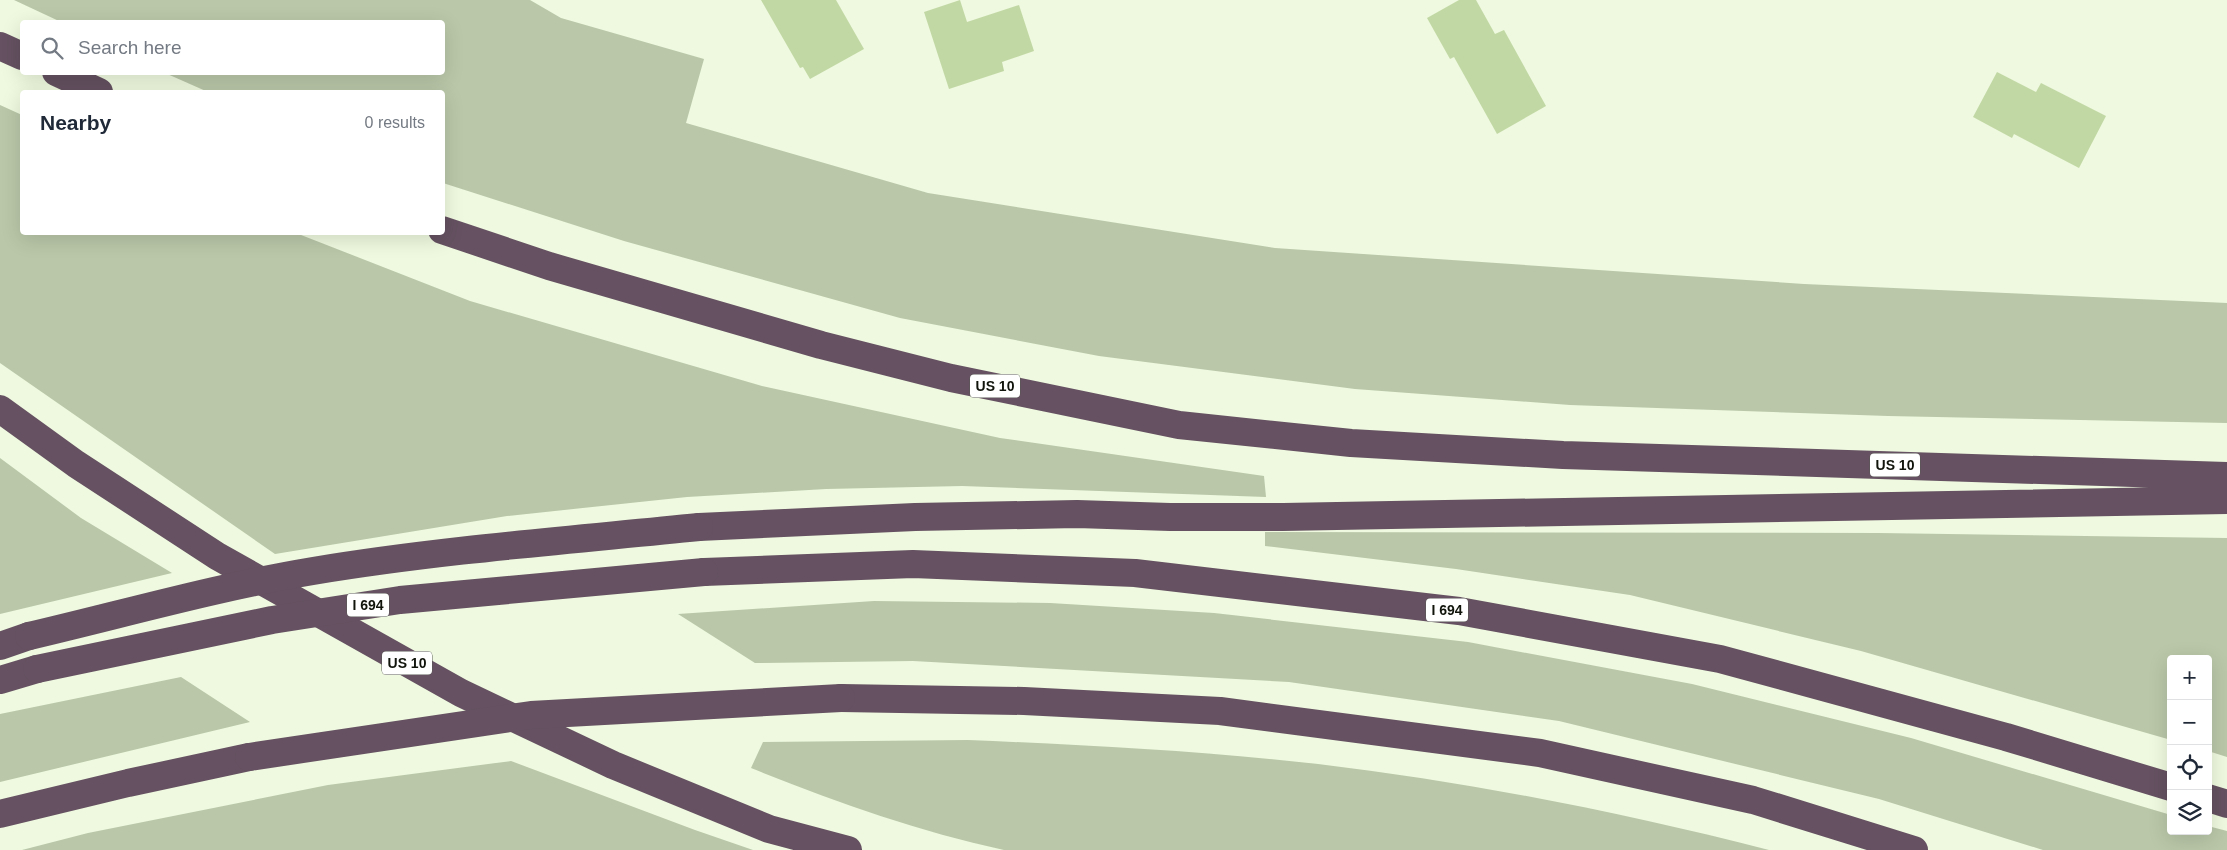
<!DOCTYPE html>
<html lang="en">
<head>
<meta charset="utf-8">
<style>
  :root { --surface:#fff; --page:#f6f6f7; --text:#1f2937; --muted:#747a83; --line:#e0e1e3 }
  body { margin:0; font-family:Arial,sans-serif; background:var(--page); color:var(--text) }
  .controls { position:absolute; right:15px; bottom:15px; display:grid; overflow:hidden; border-radius:5px; box-shadow:0 5px 20px #0002 }
  .controls button { width:45px; height:45px; display:grid; place-items:center; padding:0; border:0; border-bottom:1px solid var(--line); background:var(--surface); color:var(--text); font:25px sans-serif }
  .list { margin:0; padding:0; list-style:none }
  h2 { display:flex; justify-content:space-between; align-items:center; height:65px; margin:0; padding:0 20px; font-size:21px }
  h2 small { font-size:16px; font-weight:400; color:var(--muted) }
  .icon { flex:none; width:28px; height:28px; fill:none; stroke:currentColor; stroke-width:2; stroke-linecap:round; stroke-linejoin:round }
  .map { position:relative; flex:none; width:2227px; height:850px; overflow:hidden }
  .search { position:absolute; background:var(--surface); box-shadow:0 5px 20px #0002; left:20px; top:20px; width:425px; height:55px; display:flex; align-items:center; gap:12px; box-sizing:border-box; padding:0 18px; border-radius:5px; color:var(--muted); font-size:19px }
  .panel { position:absolute; background:var(--surface); box-shadow:0 5px 20px #0002; left:20px; top:90px; width:425px; height:145px; border-radius:5px }
  .map>svg:first-child { display:block }
</style>
</head>
<body>
<div class="map">
<svg width="2227" height="850" viewBox="0 0 2227 850">
  <rect width="100%" height="100%" fill="#eef9df"/>
  <!-- green -->
  <path fill="#bac7a8" d="M14 0H530L561 18 704 59 686 123 928 193 1275 248 1804 284 2227 303V423L1888 416 1570 405 1355 389 1099 356 900 318 624 241 443 183 442 92H208L165 73 442 72V22H61Z
    M0 105 22 115V232L296 233 470 301 762 386 1000 438 1264 476 1266 497 962 486 826 489 687 497 507 516 275 554 0 363Z
    M0 458 81 518 172 573 0 614Z
    M1265 532 1878 533 2227 538V757L2208 751V659H2171V740L1861 651 1630 595 1456 569 1265 546Z
    M874 601 1050 603 1214 613 1468 642 1692 684 1911 738 2171 815V831H2208V826L2227 831V850H2043L1879 799 1559 721 1289 682 913 661 755 663 678 614Z
    M181 677 250 722 0 782V714Z
    M968 740C1085 745 1202 751 1318 764 1470 782 1621 812 1769 850H1004C917 831 833 801 751 768L763 742Z
    M511 761 695 830 753 850H22L88 833 328 785Z"/>
  <!-- building -->
  <path fill="#c2d8a4" d="M761 0H836L864 49 810 79 803 67 800 68Z
    M960 0 967 22 1019 5 1034 51 1002 62 1004 71 949 89 924 12Z
    M1459 0H1476L1495 34 1504 30 1546 106 1497 134 1454 57 1450 59 1427 18Z
    M1997 72 2036 92 2041 83 2106 116 2079 168 2014 134 2012 138 1973 117Z"/>
  <g fill="none" stroke-linecap="round" stroke-linejoin="round">
    <!-- highway -->
    <path stroke="#655161" stroke-width="28" d="M0 46 22 56
      M56 72 99 92
      M442 230 549 266 821 345 951 378 1179 425 1351 443 1563 455 2227 476
      M0 409 76 464 217 556 461 693 613 765 769 829 848 850
      M699 527 915 517 1077 514 1170 517H1283L2227 500
      M704 572 913 564 1135 573 1459 611 1720 659 2006 737 2171 787
      M0 646 29 636
      M0 680 37 669
      M841 698 1024 701 1220 711 1540 753 1753 800 1914 850
      M2208 798 2227 804
      M0 814 128 783 249 757"/>
    <!-- highway-bridge -->
    <path stroke="#655161" stroke-width="28" d="M29 636C123 614 217 587 313 571 440 550 571 540 699 527
      M37 669 272 620 400 600 704 572
      M249 757 531 715 841 698"/>
  </g>
  <g text-anchor="middle" stroke-width="5" stroke-linejoin="round" paint-order="stroke">
    <!-- shield labels -->
    <g fill="#fff" stroke="#585a54" stroke-width="1">
      <rect x="970" y="374.5" width="50" height="23" rx="4"/>
      <rect x="1870" y="453.5" width="50" height="23" rx="4"/>
      <rect x="347" y="593.5" width="42" height="23" rx="4"/>
      <rect x="1426" y="598.5" width="42" height="23" rx="4"/>
      <rect x="382" y="651.5" width="50" height="23" rx="4"/>
    </g>
    <g font-size="14" font-weight="bold" fill="#10140b">
      <text x="995" y="391">US 10</text>
      <text x="1895" y="470">US 10</text>
      <text x="368" y="610">I 694</text>
      <text x="1447" y="615">I 694</text>
      <text x="407" y="668">US 10</text>
    </g>
  </g>
</svg>
<div class="controls">
<button>+</button>
<button>−</button>
<button><svg class="icon" aria-label="locate" viewBox="0 0 24 24"><circle cx="12" cy="12" r="6"/><path d="M12 2v4M12 18v4M2 12h4M18 12h4"/></svg></button>
<button><svg class="icon" aria-label="layers" viewBox="0 0 24 24"><path d="M12 4l9 5-9 5-9-5zM3 14l9 5 9-5"/></svg></button>
</div>
<div class="search"><svg class="icon" aria-label="search" viewBox="0 0 24 24"><circle cx="10" cy="10" r="6"/><path d="M15 15l6 6"/></svg>Search here</div>
<section class="panel">
<h2>Nearby<small>0 results</small></h2>
<ul class="list">
</ul>
</section>
</div>
</body>
</html>
